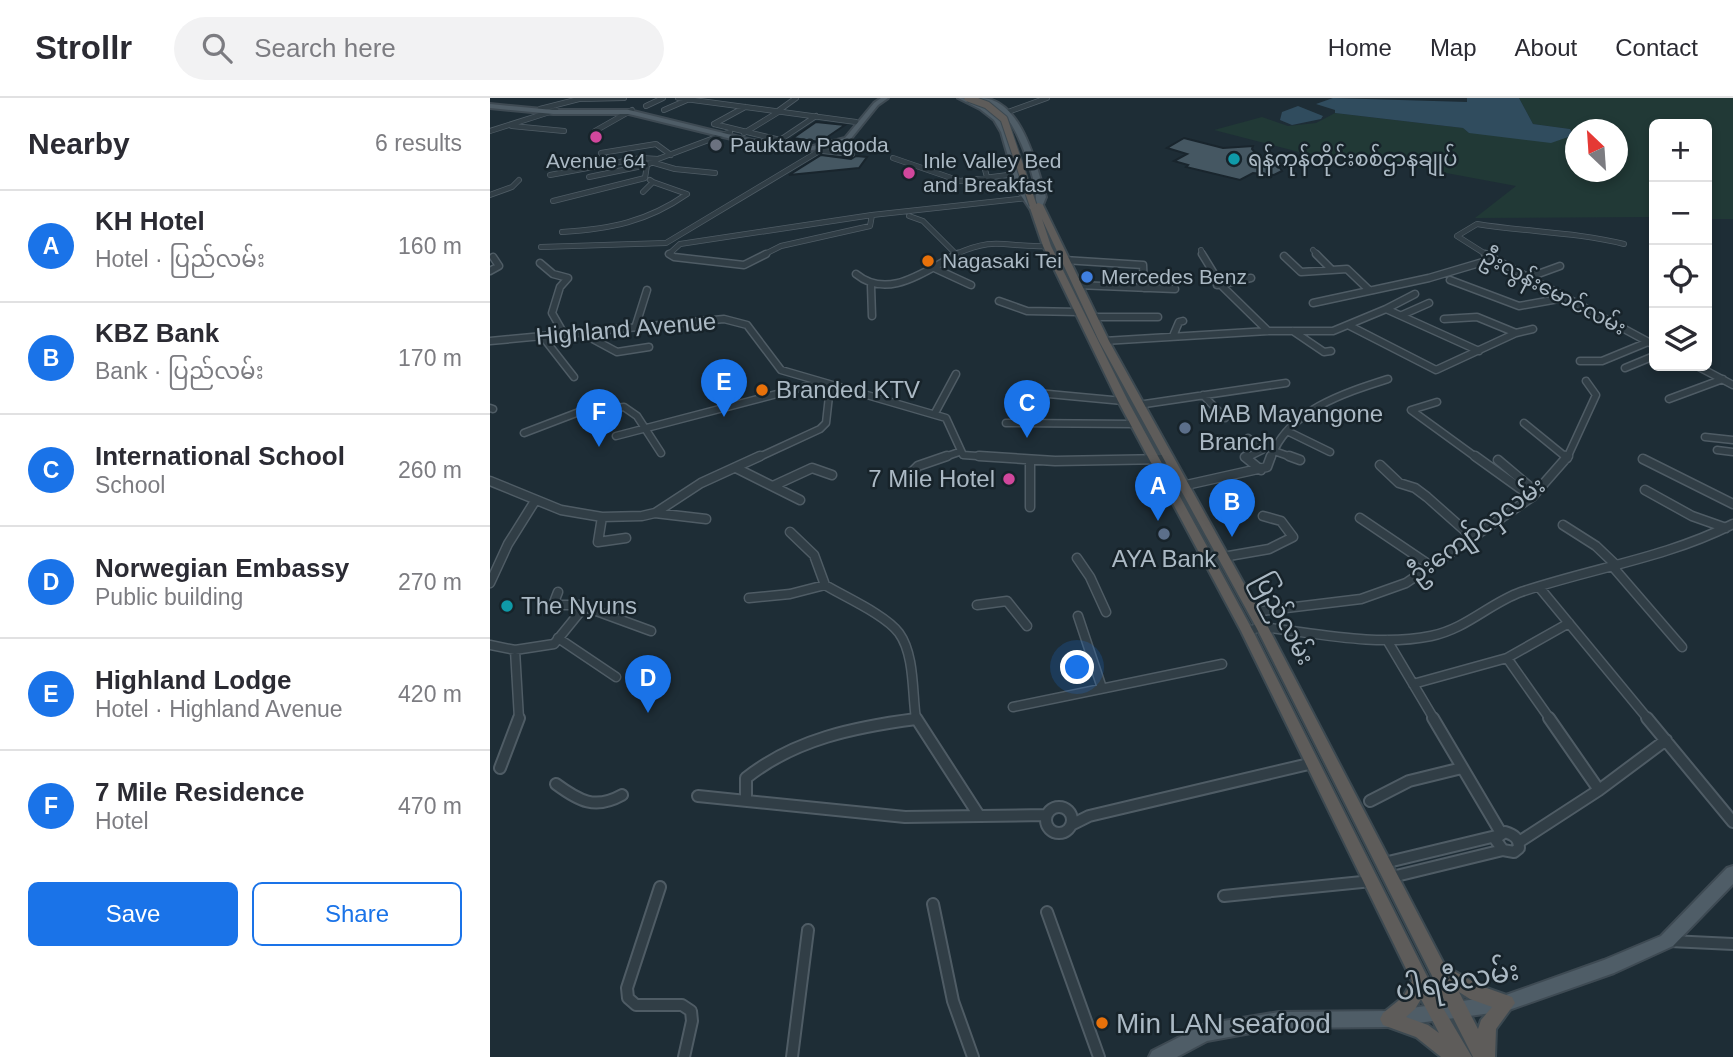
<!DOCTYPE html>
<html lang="en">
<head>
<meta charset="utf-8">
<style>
  :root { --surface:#fff; --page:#f2f2f3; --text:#2b2b33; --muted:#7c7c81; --line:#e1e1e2; --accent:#1a73e8 }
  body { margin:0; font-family:Arial,"Noto Sans Myanmar",sans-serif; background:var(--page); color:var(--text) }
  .controls { position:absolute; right:21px; top:21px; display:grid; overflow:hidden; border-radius:10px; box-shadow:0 4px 10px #0003 }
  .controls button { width:63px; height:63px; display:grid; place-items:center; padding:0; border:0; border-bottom:2px solid var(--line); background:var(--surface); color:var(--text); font:35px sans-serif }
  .compass { position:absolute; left:1075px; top:21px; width:63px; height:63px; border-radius:50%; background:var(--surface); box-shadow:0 4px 10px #0003; rotate:335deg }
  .you { position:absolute; left:588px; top:570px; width:24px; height:24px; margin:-18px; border:5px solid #fff; border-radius:50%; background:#1a73e8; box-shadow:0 0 0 10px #1a73e833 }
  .badge { display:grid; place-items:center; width:46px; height:46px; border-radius:50%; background:var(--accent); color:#fff; font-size:23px; font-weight:700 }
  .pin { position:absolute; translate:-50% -58px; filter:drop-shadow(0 2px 4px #0008) }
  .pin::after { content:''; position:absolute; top:37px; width:24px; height:21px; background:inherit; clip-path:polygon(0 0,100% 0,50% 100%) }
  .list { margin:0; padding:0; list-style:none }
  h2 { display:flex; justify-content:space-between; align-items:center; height:91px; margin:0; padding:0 28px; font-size:30px }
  h2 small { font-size:23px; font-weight:400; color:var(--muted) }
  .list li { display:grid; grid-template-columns:46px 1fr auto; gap:21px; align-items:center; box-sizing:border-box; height:112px; padding:0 28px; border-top:2px solid var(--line) }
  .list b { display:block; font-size:26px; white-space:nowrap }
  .list p { margin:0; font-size:23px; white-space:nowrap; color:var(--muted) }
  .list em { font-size:23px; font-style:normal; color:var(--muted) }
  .actions { display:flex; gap:14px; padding:21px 28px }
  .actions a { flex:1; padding:16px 0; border:2px solid var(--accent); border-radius:10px; text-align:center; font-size:24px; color:var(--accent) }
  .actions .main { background:var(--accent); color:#fff }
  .icon { flex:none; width:38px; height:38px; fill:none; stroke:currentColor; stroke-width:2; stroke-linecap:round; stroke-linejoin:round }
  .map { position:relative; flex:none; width:1243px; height:959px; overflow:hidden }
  header { display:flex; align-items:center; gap:42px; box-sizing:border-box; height:98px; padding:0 35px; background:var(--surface); border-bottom:2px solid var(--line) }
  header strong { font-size:33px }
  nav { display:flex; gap:38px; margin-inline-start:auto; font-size:24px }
  .search { width:490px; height:63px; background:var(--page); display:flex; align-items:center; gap:18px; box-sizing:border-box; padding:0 24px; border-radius:38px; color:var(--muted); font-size:26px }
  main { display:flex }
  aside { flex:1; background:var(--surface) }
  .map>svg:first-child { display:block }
</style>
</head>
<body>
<header>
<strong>Strollr</strong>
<div class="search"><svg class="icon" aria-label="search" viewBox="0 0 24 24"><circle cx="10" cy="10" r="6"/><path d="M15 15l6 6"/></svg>Search here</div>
<nav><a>Home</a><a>Map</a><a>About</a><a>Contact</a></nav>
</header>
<main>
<aside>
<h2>Nearby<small>6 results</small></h2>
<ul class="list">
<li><span class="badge">A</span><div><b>KH Hotel</b><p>Hotel · ပြည်လမ်း</p></div><em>160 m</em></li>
<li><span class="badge">B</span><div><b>KBZ Bank</b><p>Bank · ပြည်လမ်း</p></div><em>170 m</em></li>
<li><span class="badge">C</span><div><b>International School</b><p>School</p></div><em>260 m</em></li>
<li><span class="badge">D</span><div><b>Norwegian Embassy</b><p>Public building</p></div><em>270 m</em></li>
<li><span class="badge">E</span><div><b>Highland Lodge</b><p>Hotel · Highland Avenue</p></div><em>420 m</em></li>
<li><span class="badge">F</span><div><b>7 Mile Residence</b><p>Hotel</p></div><em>470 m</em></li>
</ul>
<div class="actions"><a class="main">Save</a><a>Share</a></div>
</aside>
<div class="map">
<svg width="1243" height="959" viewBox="0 0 1243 959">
  <rect width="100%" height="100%" fill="#1e2d36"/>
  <!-- green -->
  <path fill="#213936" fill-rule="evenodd" d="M1029 0H1243V121H1217V26H1164V119L985 120 1026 88 892 63 813 55 724 32 772 19 798 28 826 25 845 15 973 30 979 35 1080 31 1043 26ZM1086 32H1128V74H1086Z"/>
  <!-- water -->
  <path fill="#304c5e" d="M843 0 977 4V0H1029L1043 26 1080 31 1084 37 1061 45 979 35 973 30 845 15V12L826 6Z
    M808 8 833 18 831 21 802 27 790 22 792 14Z"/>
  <!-- building -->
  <path fill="#455762" stroke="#19252d" stroke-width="2" d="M326 24 355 27 330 44 303 40Z
    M694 40 733 50 763 48 762 51 770 60 786 64 792 73 784 77 763 75 750 82 696 69 698 67 684 63 697 56 677 50Z
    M331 57 361 61 366 58 377 59 369 70 299 77Z"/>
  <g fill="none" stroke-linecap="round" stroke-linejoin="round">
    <!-- minor-far3 casing -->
    <g stroke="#4f5c65" stroke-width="6">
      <path id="minor-far3" d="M188 0 366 24
        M156 8 173 0
        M50 11 89 1 134 0
        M174 12 197 2
        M288 13 306 0
        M518 14 557 0
        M224 26 290 42 326 18
        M224 26 255 9
        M22 28 74 33
        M0 33 66 12
        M254 35 290 13
        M108 40 105 33 142 12
        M333 53 362 56
        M403 60 470 83 526 76
        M161 64 185 71 225 75
        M120 66 111 55 166 46 181 57
        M494 68 497 79
        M60 77 151 60 168 61 240 34
        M99 79 157 67
        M153 94 163 84 160 82
        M0 97 22 89 29 82
        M63 103 155 80 157 67 168 61
        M382 117 537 100
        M419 118 433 123 466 156
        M72 134C120 131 157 124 197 96L163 84
        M51 149 176 145 331 52
        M711 152 713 157
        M823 152 828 157
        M181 157 179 156 190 146 382 117
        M273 157 291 148 380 128 382 117
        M464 157C507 137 514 150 557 148
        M997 157 967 138 987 126C1036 134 1086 134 1134 146"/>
    </g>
    <!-- minor-far2 casing -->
    <g stroke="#4f5c65" stroke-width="9">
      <path id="minor-far2" d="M179 156 184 159 254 167 276 156
        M712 156 731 187 778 233
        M826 156 841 171
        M995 156 1164 247
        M794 158 811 174 857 171 879 192
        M574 162 653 167 654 190
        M50 165 63 176 78 180 70 189 62 215 74 236
        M442 169 481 187
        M0 173 9 168 3 159
        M366 176C399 203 435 172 468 156
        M1037 180 1070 168
        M960 182 1029 208 1074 200
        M587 187 685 191
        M727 187 761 180
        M381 188 382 218
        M509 203 537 213 590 214
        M823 205 939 180 1003 161
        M896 211 925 196
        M912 217 939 205
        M603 219H668
        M954 221 987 219 1026 235
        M146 227 157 192
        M858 227 946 272 1026 235 1043 231
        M803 233 834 254 841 253
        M90 234 127 254 159 249
        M52 238 84 279
        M683 238 689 224 693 223
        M0 243 234 221 257 227 291 272 456 320 473 357 516 360
        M614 243 778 233H843L896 211 989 253
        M1090 263H1112L1158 244
        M1207 268 1243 287
        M1135 270 1164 258
        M537 294 633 303
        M713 297 735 320
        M1179 301 1233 281
        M947 304 921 312 987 360
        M648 307 796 285
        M0 310 3 311
        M445 315 466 276
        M516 325 645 326
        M1034 325 1077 360
        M797 333 840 354
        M34 335 89 314 134 309 147 318 171 355
        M126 338 329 285
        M1215 339 1243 342
        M1227 352 1243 354
        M784 353 804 360
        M267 360 330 331 336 325 339 298 348 291
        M452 360 469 354
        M756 360 772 352 758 340
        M781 360C797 313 854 295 898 281
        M1077 360 1106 297 1096 283"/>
    </g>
    <!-- minor-far1 casing -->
    <g stroke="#4f5c65" stroke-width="11">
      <path id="minor-far1" d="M489 358 565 363 677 361
        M757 358 755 359 771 372
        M799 358 810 362
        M985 358 1042 399
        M1075 358 1077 360
        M1153 361 1243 406
        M540 362V409
        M1008 362 1046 394
        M890 367 909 385 925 390 937 399 982 439
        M246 370 310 402
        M422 374 428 368 457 358
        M0 383 71 412 112 419 152 418 165 415 211 385 270 358
        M283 388 322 370 342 377
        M692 388 777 369 781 358
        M1155 392 1202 418 1236 430
        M165 415 216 421
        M112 419 108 444 136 440
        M870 420 941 468
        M1073 427 1106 448 1127 468
        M300 434 324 457 335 487
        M733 459 779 451 803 439 791 423 773 418
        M587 460 600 479 616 514
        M1123 469 1192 549
        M0 485 18 446 45 403
        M1049 489 1158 621
        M68 494 63 507H90L161 533
        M259 500 300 496 335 487C355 499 396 517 409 535 425 557 422 596 426 621
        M487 507 517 503 537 528
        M764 514 871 501 916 485 1042 399 1078 358
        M588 518 612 590
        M757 533 772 529C826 535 887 549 941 538 976 531 1000 505 1031 494 1102 470 1176 460 1243 426
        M68 540 126 579
        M897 542 944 621
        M0 547 25 552 64 546 94 509
        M25 552 29 621
        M1017 560 1060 621
        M923 586 1017 560 1079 525
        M523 609 732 566
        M422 621H426"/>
    </g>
    <!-- minor casing -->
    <g stroke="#4f5c65" stroke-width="14">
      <path id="minor" d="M426 620 488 716
        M943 620 1011 735
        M1059 620 1109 692
        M1157 620 1243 724
        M10 670 29 620
        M66 686C89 703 105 712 132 697
        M208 698 415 719 556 717
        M256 703V680C305 641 365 629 426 621
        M880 703 919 683 972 670
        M556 722a13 13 0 1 1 26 0a13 13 0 1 1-26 0Z
        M583 726 599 718 823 665
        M1015 734C1024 737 1029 740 1029 750L1024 754 1013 752 1005 741Z
        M1029 744 1109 692 1176 642
        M894 765 1006 738
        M902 779 1013 752
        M170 789 137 890 138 900 146 907H192L201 913 202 923 194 959
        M734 798 882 783
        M443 806 463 903 483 959
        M557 814 609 959
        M1180 843 1243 846
        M302 959 318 832"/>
    </g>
    <!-- primary casing -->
    <g stroke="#3e4a53" stroke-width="4">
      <path id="primary" d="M391 0H398L388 7 359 43 323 52 262 46 139 16H63L0 10V6L63 12H139L262 42 323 48 355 40 384 5Z
        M468 0C476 0 481 2 488 5 520 20 520 49 530 78 533 89 539 97 545 107 551 91 529 33 516 19 509 11 499 7 490 0 532 0 546 68 556 99L552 109 540 111 528 93 511 34 504 22 490 11Z
        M1243 768V786L1183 848 1124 875 1016 913 899 929 789 930 717 943 687 959H659L662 953 715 926 789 914 899 913 1016 897 1114 862 1171 838 1237 770Z"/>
    </g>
    <!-- trunk casing -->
    <g stroke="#3c4951" stroke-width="4">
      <path id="trunk" d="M540 105H549L553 107 619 243 778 529 955 868 991 888 1022 899 1025 905 1006 931 1005 959H983L766 529 609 243 552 121 561 148 638 303 763 533 953 910 982 959H951L926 939 893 927 890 921 893 915 913 899 922 883 751 533 628 303 553 148 539 107ZM969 894 980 901 1002 909 991 922 988 931ZM931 901 949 935 938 927 916 919 925 911Z"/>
    </g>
    <!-- minor-far3 -->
    <use href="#minor-far3" stroke="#313e46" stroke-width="4.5"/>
    <!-- minor-far2 -->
    <use href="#minor-far2" stroke="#313e46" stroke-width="6"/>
    <!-- minor-far1 -->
    <use href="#minor-far1" stroke="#313e46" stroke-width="8"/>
    <!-- minor -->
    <use href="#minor" stroke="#313e46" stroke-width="10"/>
    <!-- primary -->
    <use href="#primary" fill="#4f5d67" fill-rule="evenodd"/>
    <!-- trunk -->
    <use href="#trunk" fill="#5e5c5a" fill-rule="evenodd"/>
    <!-- trunk-bridge casing -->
    <g stroke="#3c4951" stroke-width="9" stroke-linecap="butt">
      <path id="trunk-bridge" d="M478 0 497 7 514 21 543 107"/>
    </g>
    <!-- trunk-bridge -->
    <use href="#trunk-bridge" stroke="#5e5c5a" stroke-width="7"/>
  </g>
  <!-- markers -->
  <g fill="#d1479c" stroke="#17232a" stroke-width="2.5">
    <circle cx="106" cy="39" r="7"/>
    <circle cx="419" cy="75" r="7"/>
    <circle cx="519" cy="381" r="7"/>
  </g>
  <circle fill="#6b7280" stroke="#17232a" stroke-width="2.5" cx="226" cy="47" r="7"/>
  <g fill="#0f9aa8" stroke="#17232a" stroke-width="2.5">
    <circle cx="744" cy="61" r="7"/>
    <circle cx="17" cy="508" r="7"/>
  </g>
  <g fill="#e8710a" stroke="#17232a" stroke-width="2.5">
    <circle cx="438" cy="163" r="7"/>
    <circle cx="272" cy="292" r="7"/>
    <circle cx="612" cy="925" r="7"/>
  </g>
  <circle fill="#3f7fe0" stroke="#17232a" stroke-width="2.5" cx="597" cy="179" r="7"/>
  <g fill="#5c6f8a" stroke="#17232a" stroke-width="2.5">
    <circle cx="695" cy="330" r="7"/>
    <circle cx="674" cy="436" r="7"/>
  </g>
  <g text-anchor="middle" stroke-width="5" stroke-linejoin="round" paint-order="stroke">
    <!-- far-poi labels -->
    <g font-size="21" fill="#abb9c4" stroke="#17232a" text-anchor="start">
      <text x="240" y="54">Pauktaw Pagoda</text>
      <text x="758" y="68">ရန်ကုန်တိုင်းစစ်ဌာနချုပ်</text>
      <text x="106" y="70" text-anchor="middle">Avenue 64</text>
      <text x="433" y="70">Inle Valley Bed<tspan x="433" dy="24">and Breakfast</tspan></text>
      <text x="452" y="170">Nagasaki Tei</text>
      <text x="611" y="186">Mercedes Benz</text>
    </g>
    <!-- far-street labels -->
    <g font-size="21" fill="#abb9c4" stroke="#17232a">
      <text transform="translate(1064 194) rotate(28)" y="7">ဦးလွန်းမောင်လမ်း</text>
    </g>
    <!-- street labels -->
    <g font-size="24" fill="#abb9c4" stroke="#17232a">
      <text transform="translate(136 231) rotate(-5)" y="8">Highland Avenue</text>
      <text transform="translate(987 432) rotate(-36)" y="8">ဦးကျော်လှလမ်း</text>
      <text transform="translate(794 521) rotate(62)" y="8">ပြည်လမ်း</text>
    </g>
    <!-- poi labels -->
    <g font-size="24" fill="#abb9c4" stroke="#17232a" text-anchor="start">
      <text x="286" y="300">Branded KTV</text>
      <text x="709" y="324">MAB Mayangone<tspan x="709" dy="28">Branch</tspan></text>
      <text x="505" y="389" text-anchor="end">7 Mile Hotel</text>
      <text x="674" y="469" text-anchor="middle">AYA Bank</text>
      <text x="31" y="516">The Nyuns</text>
    </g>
    <!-- near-street labels -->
    <g font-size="28" fill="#abb9c4" stroke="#17232a">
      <text transform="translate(967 882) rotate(-10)" y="10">ပါရမီလမ်း</text>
    </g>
    <!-- near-poi labels -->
    <g font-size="28" fill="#abb9c4" stroke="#17232a" text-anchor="start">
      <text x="626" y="935">Min LAN seafood</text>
    </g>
  </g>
</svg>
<div class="controls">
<button>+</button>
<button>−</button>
<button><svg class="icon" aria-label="locate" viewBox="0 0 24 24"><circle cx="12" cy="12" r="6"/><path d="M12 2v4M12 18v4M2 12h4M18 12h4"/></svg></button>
<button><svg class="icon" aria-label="layers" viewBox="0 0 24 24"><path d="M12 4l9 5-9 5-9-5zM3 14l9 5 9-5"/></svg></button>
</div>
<svg class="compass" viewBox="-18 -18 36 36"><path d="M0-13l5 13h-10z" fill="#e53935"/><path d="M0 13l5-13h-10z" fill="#7c7c81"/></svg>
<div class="you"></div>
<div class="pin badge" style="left:668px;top:423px">A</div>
<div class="pin badge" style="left:742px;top:439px">B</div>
<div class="pin badge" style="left:537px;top:340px">C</div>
<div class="pin badge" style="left:158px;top:615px">D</div>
<div class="pin badge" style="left:234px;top:319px">E</div>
<div class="pin badge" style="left:109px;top:349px">F</div>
</div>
</main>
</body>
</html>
